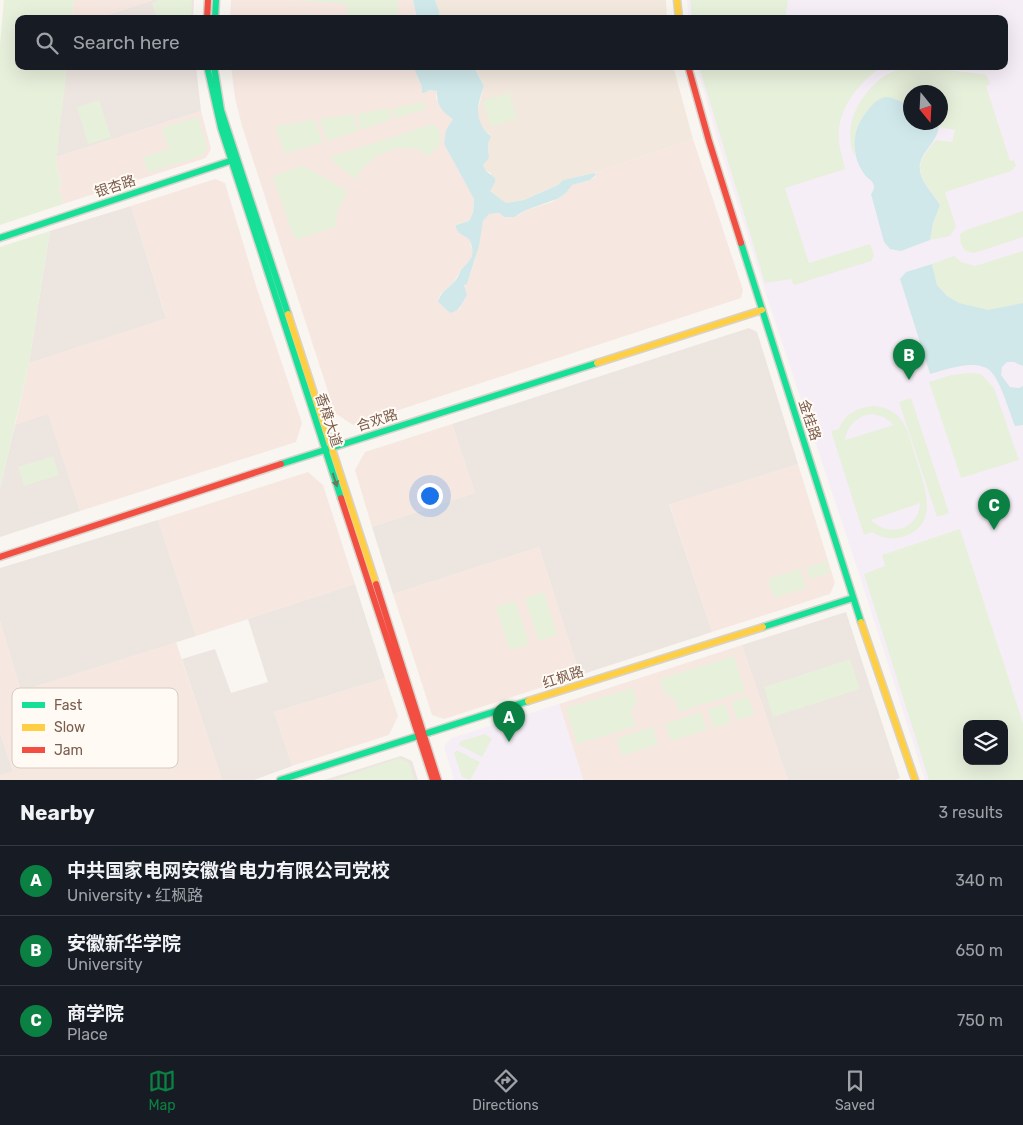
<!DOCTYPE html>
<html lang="en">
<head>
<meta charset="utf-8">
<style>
  :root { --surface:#171b24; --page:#20242c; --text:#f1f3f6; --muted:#9ea1a6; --line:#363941; --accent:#0b8043 }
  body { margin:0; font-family:Rubik,"Noto Sans SC",sans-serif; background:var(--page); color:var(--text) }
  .controls { position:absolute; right:15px; bottom:15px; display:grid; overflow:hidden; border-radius:10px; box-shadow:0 5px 20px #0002 }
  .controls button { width:45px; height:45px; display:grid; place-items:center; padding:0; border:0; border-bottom:1px solid var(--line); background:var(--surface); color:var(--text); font:25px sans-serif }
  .compass { position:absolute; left:903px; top:85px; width:45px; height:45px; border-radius:50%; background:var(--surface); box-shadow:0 5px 20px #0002; rotate:162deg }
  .you { position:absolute; left:429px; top:495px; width:18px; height:18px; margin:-12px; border:4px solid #fff; border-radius:50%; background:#1a73e8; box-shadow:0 0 0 8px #1a73e833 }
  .badge { display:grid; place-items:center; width:32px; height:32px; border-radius:50%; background:var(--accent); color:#fff; font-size:16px; font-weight:700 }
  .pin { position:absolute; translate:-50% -41px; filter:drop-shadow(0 1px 2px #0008) }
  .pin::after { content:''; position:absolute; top:26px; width:18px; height:15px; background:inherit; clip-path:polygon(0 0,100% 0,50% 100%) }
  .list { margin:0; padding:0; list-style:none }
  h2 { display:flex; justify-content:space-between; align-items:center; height:65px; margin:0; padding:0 20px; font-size:21px }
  h2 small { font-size:16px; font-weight:400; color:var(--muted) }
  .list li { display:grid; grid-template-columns:32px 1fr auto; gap:15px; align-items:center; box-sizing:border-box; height:70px; padding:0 20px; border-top:1px solid var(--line) }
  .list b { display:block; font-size:19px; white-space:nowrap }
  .list p { margin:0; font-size:16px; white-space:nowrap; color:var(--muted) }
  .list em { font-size:16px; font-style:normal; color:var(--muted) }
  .icon { flex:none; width:28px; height:28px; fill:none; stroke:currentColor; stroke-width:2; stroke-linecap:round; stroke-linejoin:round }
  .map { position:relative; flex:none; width:1023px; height:780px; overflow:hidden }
  .search { position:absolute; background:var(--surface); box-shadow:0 5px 20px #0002; left:15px; right:15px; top:15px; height:55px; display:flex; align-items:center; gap:12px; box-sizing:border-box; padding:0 18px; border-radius:10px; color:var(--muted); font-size:19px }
  .sheet { height:275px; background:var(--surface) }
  nav { display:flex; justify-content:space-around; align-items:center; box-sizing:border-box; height:70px; border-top:1px solid var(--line); background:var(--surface); font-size:14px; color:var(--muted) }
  nav a { display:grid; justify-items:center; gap:2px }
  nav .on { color:var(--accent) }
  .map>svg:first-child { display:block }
</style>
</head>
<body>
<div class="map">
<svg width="1023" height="780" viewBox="0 0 1023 780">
  <rect width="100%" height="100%" fill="#f9f5f0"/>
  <!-- residential -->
  <path fill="#f2e8de" d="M435 0H666L667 19H439V11Z
    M474 66H673L693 139 594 173 563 180 558 185 524 200 506 203 490 191 491 173 486 171 483 165 489 154 488 143 490 134 483 130 478 118 477 113 484 86Z"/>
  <!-- commercial -->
  <path fill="#f6e8e1" d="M74 0H153L95 19H72Z
    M231 0H413L417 19H230Z
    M231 66H413L422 87V92L428 90 437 91 436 99 453 119 444 144 474 199 473 213 469 221 456 225 459 233 469 238 473 253 468 265 460 271 454 282 440 295 438 302 450 313 460 308 467 295 464 285 467 284 475 260 483 221 489 214 499 213 504 217 519 215 526 210 552 202 566 193 572 185 590 180 595 177 596 175 594 173 693 139 743 290 741 298 353 425 335 413 242 126 235 98Z
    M201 111 211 149 206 158 63 204 58 186 62 185 56 163V157Z
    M215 179 225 183 257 289 302 423 296 442 80 511 48 415 15 425 29 363 166 317 131 206Z
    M452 424 475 493 372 527 355 470 365 452Z
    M798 464 835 583 830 594 712 632 669 503Z
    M308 472 323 485 355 584 196 636 158 520Z
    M539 547 580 675 444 719 432 715 393 594Z
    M0 621 21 691 176 642 222 780H0V775L13 770 0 732Z
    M742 645 788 780H583L559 704Z
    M385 678 398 716 389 735 292 766 274 712Z"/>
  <!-- industrial -->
  <path fill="#ede5e0" d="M153 0H194L193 19H95Z
    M67 66H196L201 111 56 157Z
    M131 206 166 318 29 363 50 231Z
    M749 328 757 332 798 464 669 504 712 632 580 675 539 547 393 594 372 527 475 493 452 424Z
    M48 414 80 511 0 537V488L15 425Z
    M158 520 196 636 21 691 0 621V568Z
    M355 584 385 678 274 712 292 766 254 780H222L182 659 215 649 231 693 268 682 248 619Z
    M846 612 900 778 895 780H788L742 645Z
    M0 732 13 771 0 775Z
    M401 756 412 761 418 780H324Z"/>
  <!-- education -->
  <path fill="#f6eef6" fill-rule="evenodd" d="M687 0H1023V780H925L865 592 770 306 717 138 697 66H1004V19H689ZM910 92H940V122H910ZM967 724H1004V761H967Z
    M559 704 583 779 454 780 444 746 452 738Z"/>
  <!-- green -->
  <path fill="#e7f0db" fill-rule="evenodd" d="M4 0H74L72 19H19V66H67L56 163 62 185 58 186 63 204 0 225V44Z
    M159 0H192L191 19H157L152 3Z
    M294 0H396L398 3 397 19 347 18V4Z
    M690 0H788L785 19H692Z
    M699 66H882C858 84 836 109 839 142 840 151 843 160 845 169L785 188 809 263 870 244 874 255 871 261 794 285 791 279 765 283Z
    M920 67 983 74 987 76 990 84 986 86 1010 161 1014 160 1016 166 1011 171 945 192 956 227 950 236 930 240 933 223 940 205C922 176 908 171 936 140L952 142 955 130 939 127 936 123 940 122V92H910V105L892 98 855 139 854 156C842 124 860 93 886 75 896 69 909 67 920 67Z
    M509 93 517 118 492 127 483 101Z
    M99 100 111 137 88 144 77 107Z
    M424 102 426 109 395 118 393 108Z
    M389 108 392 119 361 130 357 114Z
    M353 114 358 131 327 141 320 119Z
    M198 117 207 147 203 155 148 173 143 157 169 149 162 128Z
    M315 120 322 142 285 154 275 126Z
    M433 124 440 131V144L429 156 414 148H398L378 155 362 168 356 180 329 158Z
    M303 166 348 191 338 210 335 227 298 239 293 235 273 176Z
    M1023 211V237L974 253 965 251 961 244 960 234 966 230Z
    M50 231 29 363 0 488V247Z
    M1023 251V303C1012 305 999 309 989 310 973 311 946 300 938 286 935 281 934 270 932 264L954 256 961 262 975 266Z
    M970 373 981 374 994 388 1019 460 961 478 929 382 951 375Z
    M911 398 949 513 937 517 899 402Z
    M875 406C884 407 892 410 899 417 908 427 911 442 915 455 923 483 943 525 902 537 892 540 881 538 872 532L864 535 831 431 839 429C845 413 859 407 875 406ZM872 414 884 417 894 425 845 440C847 425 857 416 872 414ZM920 503C919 530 888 538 871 520Z
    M53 456 59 475 24 486 18 467Z
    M960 529 1023 723V780H929L864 574 885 566 882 555ZM967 724H1004V761H967Z
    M826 561 830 573 810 579 806 568Z
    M800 569 806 588 774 598 768 579Z
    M544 592 557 635 539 641 525 598Z
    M515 601 529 644 510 650 496 607Z
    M734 656 745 691 679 712 675 699 664 693 660 679Z
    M850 659 860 689 773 717 764 687Z
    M633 688 637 702 631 712 636 726 577 744 566 708Z
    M748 696 754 715 737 720 731 702Z
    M725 704 731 722 714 728 708 709Z
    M701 712 707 730 671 741 665 724Z
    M653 727 658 744 622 756 617 738Z
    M485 734 492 739 482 757 459 745 461 741Z
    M457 750 480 762 470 780 462 777 454 753Z
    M399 758 409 762 414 780H334Z"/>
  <!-- water -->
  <path fill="#d0e8ea" d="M413 0H435L439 11V19H417Z
    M413 66 474 67 484 86C479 102 474 112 483 128 485 132 489 133 491 137L488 143 489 158 483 165 486 171 495 178V182L490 191 506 203 524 200 558 185 563 180 594 173 596 175 590 180 572 185 566 193 557 199 526 210 514 217H504L499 213 489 214 483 221 479 246 467 284 464 285 467 295C462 303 460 311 450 313L438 302C441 291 448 289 455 281 458 278 459 273 461 270 472 259 476 254 469 239L459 233 456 228V225L469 221 473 213 474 199 444 144 446 130 453 119C442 112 436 104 437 91L428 90 427 92 422 93V87Z
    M885 97 892 98 910 105V122L936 123 939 127C936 139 933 141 926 151 910 173 928 186 940 205L933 223 930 240 901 251 890 249 884 242 871 194C872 193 874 189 874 187 874 181 868 179 865 175 851 157 851 132 865 114 871 106 875 100 885 97Z
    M932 264 937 285 947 296 959 303 988 310 1023 303V366L1014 362H1007L1002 367 1001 375 1010 387 1019 388 1023 386V425L1015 426C1009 412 1000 377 988 369 974 359 944 370 930 374L900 279 906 272Z"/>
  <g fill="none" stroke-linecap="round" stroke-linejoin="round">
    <!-- fast casing -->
    <g stroke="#d9d2cb" stroke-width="9">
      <path id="fast" d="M215 19 216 0
        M207 66 221 128 341 498
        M214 66 221 110 288 314
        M0 238 233 160
        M741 243 861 622
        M281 464 597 363
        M763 627 853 598
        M280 780 528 701"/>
    </g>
    <!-- slow casing -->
    <g stroke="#d9d2cb" stroke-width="9">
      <path id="slow" d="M677 0 679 19
        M288 314 376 584
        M597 363 762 310
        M861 622 915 780
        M528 701 763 627"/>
    </g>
    <!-- jam casing -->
    <g stroke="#d9d2cb" stroke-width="9">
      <path id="jam" d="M207 19 208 0
        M688 66 709 141 741 243
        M341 498 433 780
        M0 557 281 464
        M376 584 438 780"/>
    </g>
    <!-- fast -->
    <use href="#fast" stroke="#16e098" stroke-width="6"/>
    <!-- slow -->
    <use href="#slow" stroke="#ffcf43" stroke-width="6"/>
    <!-- jam -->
    <use href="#jam" stroke="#f24e42" stroke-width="6"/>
  </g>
  <!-- one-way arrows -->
  <defs><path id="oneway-solid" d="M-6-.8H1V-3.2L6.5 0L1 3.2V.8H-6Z" transform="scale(1.25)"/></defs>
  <use fill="#617d60" href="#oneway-solid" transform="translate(335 480) rotate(72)"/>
  <g text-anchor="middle" stroke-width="4" stroke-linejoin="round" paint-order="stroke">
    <!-- street labels -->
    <g font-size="14" fill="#7a5c4d" stroke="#fffaf3">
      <text transform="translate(115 186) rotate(-18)" y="5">银杏路</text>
      <text transform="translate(329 420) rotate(72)" y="5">香樟大道</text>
      <text transform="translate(377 420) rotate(-18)" y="5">合欢路</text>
      <text transform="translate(810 420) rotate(72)" y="5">金桂路</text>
      <text transform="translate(563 677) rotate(-18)" y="5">红枫路</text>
    </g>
  </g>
  <!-- legend -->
  <rect x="12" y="688" width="166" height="80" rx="8" fill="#fffaf3" stroke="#d7cbc1" stroke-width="1"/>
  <rect x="22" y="702" width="23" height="6" fill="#16e098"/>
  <rect x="22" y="724" width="23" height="7" fill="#ffcf43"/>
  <rect x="22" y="747" width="23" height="6" fill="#f24e42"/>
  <g font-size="14" fill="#7a5c4d">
    <text x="54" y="710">Fast</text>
    <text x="54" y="732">Slow</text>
    <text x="54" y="755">Jam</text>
  </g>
</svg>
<div class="controls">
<button><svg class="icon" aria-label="layers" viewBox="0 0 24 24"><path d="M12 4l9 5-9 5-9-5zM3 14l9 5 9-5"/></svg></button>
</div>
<svg class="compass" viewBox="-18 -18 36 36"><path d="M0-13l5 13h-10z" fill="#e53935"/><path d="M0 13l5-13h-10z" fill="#9ea1a6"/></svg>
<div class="you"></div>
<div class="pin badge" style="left:509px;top:742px">A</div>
<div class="pin badge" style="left:909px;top:380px">B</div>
<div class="pin badge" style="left:994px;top:530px">C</div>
<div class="search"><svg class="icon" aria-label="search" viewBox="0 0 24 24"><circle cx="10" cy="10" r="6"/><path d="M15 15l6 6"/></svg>Search here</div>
</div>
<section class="sheet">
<h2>Nearby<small>3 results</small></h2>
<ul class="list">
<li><span class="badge">A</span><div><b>中共国家电网安徽省电力有限公司党校</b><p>University · 红枫路</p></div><em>340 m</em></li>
<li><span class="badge">B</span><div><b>安徽新华学院</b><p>University</p></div><em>650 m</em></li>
<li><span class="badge">C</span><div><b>商学院</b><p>Place</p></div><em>750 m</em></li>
</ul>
</section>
<nav>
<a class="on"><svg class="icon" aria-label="map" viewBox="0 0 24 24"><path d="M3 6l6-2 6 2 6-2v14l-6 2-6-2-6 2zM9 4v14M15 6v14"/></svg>Map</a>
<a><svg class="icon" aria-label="directions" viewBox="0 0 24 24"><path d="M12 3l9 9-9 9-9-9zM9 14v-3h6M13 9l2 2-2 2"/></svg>Directions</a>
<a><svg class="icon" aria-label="saved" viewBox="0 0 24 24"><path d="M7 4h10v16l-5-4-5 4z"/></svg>Saved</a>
</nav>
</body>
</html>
